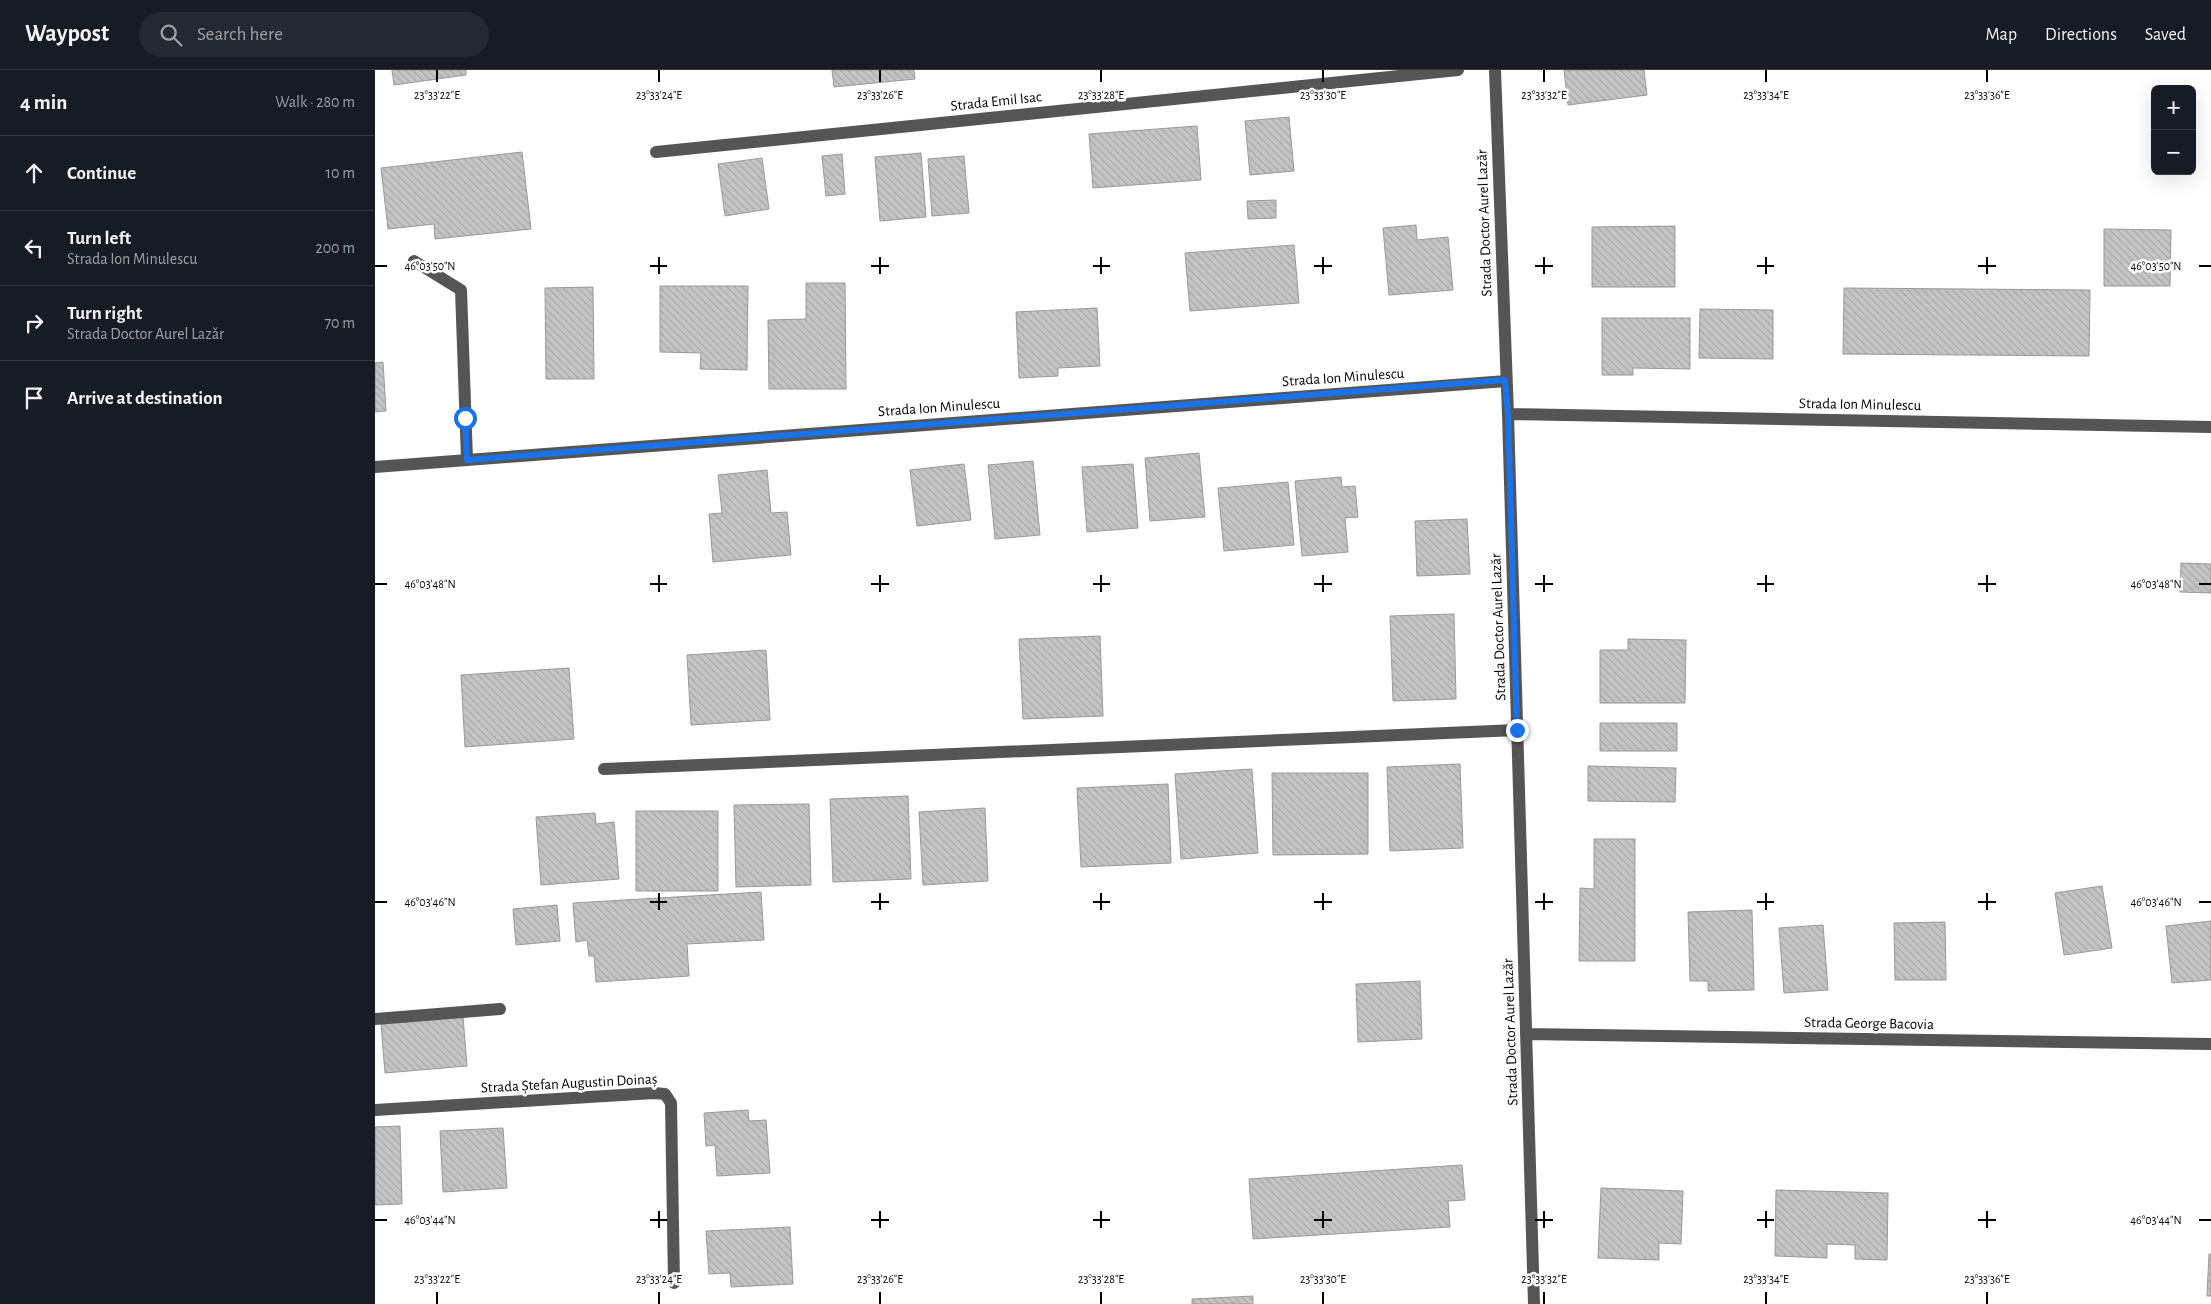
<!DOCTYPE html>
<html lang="en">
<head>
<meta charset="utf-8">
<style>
  :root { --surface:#171b24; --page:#242831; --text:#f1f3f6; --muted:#9ea1a6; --line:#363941 }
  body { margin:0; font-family:"Alegreya Sans",sans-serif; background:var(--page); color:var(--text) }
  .controls { position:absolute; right:15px; top:15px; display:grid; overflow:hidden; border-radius:8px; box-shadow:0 5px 20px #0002 }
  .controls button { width:45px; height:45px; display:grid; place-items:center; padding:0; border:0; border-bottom:1px solid var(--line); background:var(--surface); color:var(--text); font:25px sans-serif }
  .stop { position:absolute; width:15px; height:15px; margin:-11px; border:4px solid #1a73e8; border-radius:50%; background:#fff }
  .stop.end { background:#1a73e8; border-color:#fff; box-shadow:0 1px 5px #0008 }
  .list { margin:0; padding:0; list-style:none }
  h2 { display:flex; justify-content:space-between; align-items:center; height:65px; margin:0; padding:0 20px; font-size:21px }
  h2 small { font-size:16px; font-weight:400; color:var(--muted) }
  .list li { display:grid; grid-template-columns:32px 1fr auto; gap:15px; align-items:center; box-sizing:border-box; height:75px; padding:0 20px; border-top:1px solid var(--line) }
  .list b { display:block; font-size:19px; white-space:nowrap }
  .list p { margin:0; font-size:16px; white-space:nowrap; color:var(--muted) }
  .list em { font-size:16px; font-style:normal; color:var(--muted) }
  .icon { flex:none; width:28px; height:28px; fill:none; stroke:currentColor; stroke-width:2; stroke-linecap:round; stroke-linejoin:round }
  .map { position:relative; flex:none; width:1836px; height:1234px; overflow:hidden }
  header { display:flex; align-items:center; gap:30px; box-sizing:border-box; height:70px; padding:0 25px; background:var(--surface); border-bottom:1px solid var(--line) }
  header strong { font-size:24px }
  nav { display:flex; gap:28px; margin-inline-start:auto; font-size:18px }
  .search { width:350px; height:45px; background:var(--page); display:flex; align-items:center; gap:12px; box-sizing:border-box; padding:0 18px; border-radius:28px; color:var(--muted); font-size:19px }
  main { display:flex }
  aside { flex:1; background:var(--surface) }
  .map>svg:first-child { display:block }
</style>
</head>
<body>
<header>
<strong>Waypost</strong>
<div class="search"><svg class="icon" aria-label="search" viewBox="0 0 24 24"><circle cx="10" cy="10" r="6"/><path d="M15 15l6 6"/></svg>Search here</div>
<nav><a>Map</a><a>Directions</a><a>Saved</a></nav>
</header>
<main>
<aside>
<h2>4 min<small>Walk · 280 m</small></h2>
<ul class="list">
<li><svg class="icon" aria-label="ahead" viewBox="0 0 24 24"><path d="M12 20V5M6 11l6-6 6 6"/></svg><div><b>Continue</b></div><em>10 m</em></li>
<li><svg class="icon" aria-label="left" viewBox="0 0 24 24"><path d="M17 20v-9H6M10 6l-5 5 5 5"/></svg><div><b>Turn left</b><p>Strada Ion Minulescu</p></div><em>200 m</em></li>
<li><svg class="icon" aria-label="right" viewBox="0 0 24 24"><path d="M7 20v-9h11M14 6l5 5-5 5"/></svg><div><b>Turn right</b><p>Strada Doctor Aurel Lazăr</p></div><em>70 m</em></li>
<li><svg class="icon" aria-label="arrive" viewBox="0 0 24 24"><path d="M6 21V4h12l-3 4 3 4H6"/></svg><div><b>Arrive at destination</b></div></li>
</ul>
</aside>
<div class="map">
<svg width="1836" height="1234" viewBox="0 0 1836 1234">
  <defs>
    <pattern id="building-back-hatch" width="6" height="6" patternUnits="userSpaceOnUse" patternTransform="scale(1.25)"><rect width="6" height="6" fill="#c4c4c4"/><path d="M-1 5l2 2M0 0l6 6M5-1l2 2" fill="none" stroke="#a7a7a7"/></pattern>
  </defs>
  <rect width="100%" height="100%" fill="#fff"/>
  <!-- building -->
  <path fill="url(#building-back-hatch)" stroke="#999" d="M17 0H91V5L19 15Z
    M457 0H539L540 9 459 17Z
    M1189 0H1269L1272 25 1193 35Z
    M914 47 919 101 875 105 870 51Z
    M822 56 826 110 718 118 714 64Z
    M147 82 156 159 60 169 59 154 13 159 6 98Z
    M546 83 551 147 505 151 500 87Z
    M467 84 470 124 451 126 447 86Z
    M589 86 594 143 557 146 553 89Z
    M387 88 394 139 350 146 343 94Z
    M901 130V148L873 149 872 131Z
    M1041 155 1042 170 1073 167 1078 220 1014 225 1008 158Z
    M1300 156V217H1217V157Z
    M1729 159 1796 160 1795 216H1729Z
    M919 175 924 233 815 241 810 183Z
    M431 213H470L471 319H394L393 250 431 249Z
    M285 216H373L372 300 325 299 326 283 285 282Z
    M218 217 219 309H171L170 218Z
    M1469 218 1715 220 1714 286 1468 284Z
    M722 238 725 296 683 298V306L644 308 641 242Z
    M1325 239 1398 240V289L1324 288Z
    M1227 248H1315V299L1258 298V305H1227Z
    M8 292 11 341 0 342V293Z
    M824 383 830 447 775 451 770 388Z
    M658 391 665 465 620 469 613 395Z
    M589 394 596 450 542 456 535 400Z
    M758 394 763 458 712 462 707 397Z
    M392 400 396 443 412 442 416 485 338 492 334 444 347 443 343 405Z
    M966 407 967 417 980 416 983 447 970 448 973 482 927 486 920 411Z
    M913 412 919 475 849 481 843 418Z
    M1092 449 1095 504 1042 506 1040 451Z
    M1806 493 1836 494V523L1805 522Z
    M1079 544 1081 629 1018 631 1015 546Z
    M725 566 728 646 648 649 644 569Z
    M1253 569 1311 570 1310 633H1225V580H1253Z
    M391 580 395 650 316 655 312 585Z
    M194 598 199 669 90 677 86 605Z
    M1225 653H1302V681H1225Z
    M1085 694 1088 778 1015 781 1012 697Z
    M1213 696 1301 698 1300 732 1213 731Z
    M877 699 883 783 806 789 800 704Z
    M897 703H993V784L898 785Z
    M793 714 796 793 706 797 702 718Z
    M533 726 536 809 458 812 455 729Z
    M434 734 436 815 361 817 359 735Z
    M610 738 613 811 548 815 544 742Z
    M261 741H343V821H261Z
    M220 743 221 754 239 752 244 809 166 815 161 747Z
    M1219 769H1260V891H1204L1205 818 1219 819Z
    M1727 816 1737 878 1689 885 1680 823Z
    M386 822 389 870 312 874 314 906 221 912 219 886H214L212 870 201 872 198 833Z
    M182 835 185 871 141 875 138 839Z
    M1377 840 1379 920 1333 921V911H1315L1313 842Z
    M1836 851V910L1797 913 1791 856Z
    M1570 852 1571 910H1520L1519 853Z
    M1448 855 1453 920 1409 923 1404 858Z
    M1045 911 1047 969 983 972 981 914Z
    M88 947 92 996 10 1003 6 954Z
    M373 1040 374 1051 391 1050 395 1103 342 1106 340 1075 331 1076 329 1043Z
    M25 1056 27 1134 0 1135V1057Z
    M128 1058 132 1118 68 1122 65 1061Z
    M1087 1095 1090 1130 1073 1131 1075 1157 878 1169 874 1109Z
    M1226 1118 1308 1121 1306 1174 1284 1173V1190L1223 1188Z
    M1401 1120 1513 1123 1512 1190 1480 1189V1175L1452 1174V1188L1400 1186Z
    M415 1157 418 1214 356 1217 355 1203 334 1204 331 1161Z
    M1834 1184H1836V1226H1832Z
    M878 1226V1234H817V1229Z"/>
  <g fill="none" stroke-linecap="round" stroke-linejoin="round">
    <!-- minor -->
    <path stroke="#555" stroke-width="12" d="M1120 0 1133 344 1159 1234
      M281 82 1083 0
      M39 191 86 220 92 390
      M1133 344 1836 357
      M0 397 1131 311
      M229 699 1142 660
      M0 949 125 939
      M1151 964 1836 974
      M0 1040 279 1023 290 1024 296 1033 299 1213"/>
  </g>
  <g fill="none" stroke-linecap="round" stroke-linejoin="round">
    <!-- route -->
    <path stroke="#1a73e8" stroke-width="6" d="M90 348 92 390 1130 310 1133 344 1142 660"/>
  </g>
  <!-- ticks -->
  <path fill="none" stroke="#000" stroke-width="2" d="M62 0V12M284 0V12M505 0V12M726 0V12M948 0V12M1169 0V12M1391 0V12M1612 0V12M284 187V204M505 187V204M726 187V204M948 187V204M1169 187V204M1391 187V204M1612 187V204M0 196H12M275 196H292M496 196H514M718 196H735M939 196H957M1160 196H1178M1382 196H1399M1603 196H1621M1824 196H1836M284 505V522M505 505V522M726 505V522M948 505V522M1169 505V522M1391 505V522M1612 505V522M0 514H12M275 514H292M496 514H514M718 514H735M939 514H957M1160 514H1178M1382 514H1399M1603 514H1621M1824 514H1836M284 823V840M505 823V840M726 823V840M948 823V840M1169 823V840M1391 823V840M1612 823V840M0 832H12M275 832H292M496 832H514M718 832H735M939 832H957M1160 832H1178M1382 832H1399M1603 832H1621M1824 832H1836M284 1141V1158M505 1141V1158M726 1141V1158M948 1141V1158M1169 1141V1158M1391 1141V1158M1612 1141V1158M0 1150H12M275 1150H292M496 1150H514M718 1150H735M939 1150H957M1160 1150H1178M1382 1150H1399M1603 1150H1621M1824 1150H1836M62 1222V1234M284 1222V1234M505 1222V1234M726 1222V1234M948 1222V1234M1169 1222V1234M1391 1222V1234M1612 1222V1234"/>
  <g text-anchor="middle" stroke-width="5" stroke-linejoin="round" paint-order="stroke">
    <!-- street labels -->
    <g font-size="15" fill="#000" stroke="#fff">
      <text transform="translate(621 31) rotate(-6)" y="5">Strada Emil Isac</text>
      <text transform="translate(1109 153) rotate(-92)" y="5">Strada Doctor Aurel Lazăr</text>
      <text transform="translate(968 307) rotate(-4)" y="5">Strada Ion Minulescu</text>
      <text transform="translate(1485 334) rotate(1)" y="5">Strada Ion Minulescu</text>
      <text transform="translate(564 337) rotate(-4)" y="5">Strada Ion Minulescu</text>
      <text transform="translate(1123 557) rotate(-92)" y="5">Strada Doctor Aurel Lazăr</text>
      <text transform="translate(1494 953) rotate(1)" y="5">Strada George Bacovia</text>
      <text transform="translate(1135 962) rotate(-92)" y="5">Strada Doctor Aurel Lazăr</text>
      <text transform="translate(194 1013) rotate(-3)" y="5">Strada Ștefan Augustin Doinaș</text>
    </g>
  </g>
  <g font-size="12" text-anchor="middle" fill="#000" stroke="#fff" stroke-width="5" stroke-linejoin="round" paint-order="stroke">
    <text x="62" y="29">23°33'22"E</text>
    <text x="284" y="29">23°33'24"E</text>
    <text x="505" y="29">23°33'26"E</text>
    <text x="726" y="29">23°33'28"E</text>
    <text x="948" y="29">23°33'30"E</text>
    <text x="1169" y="29">23°33'32"E</text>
    <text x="1391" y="29">23°33'34"E</text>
    <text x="1612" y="29">23°33'36"E</text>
    <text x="55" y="200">46°03'50"N</text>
    <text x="1781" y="200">46°03'50"N</text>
    <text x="55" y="518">46°03'48"N</text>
    <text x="1781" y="518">46°03'48"N</text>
    <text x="55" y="836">46°03'46"N</text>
    <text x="1781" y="836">46°03'46"N</text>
    <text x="55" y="1154">46°03'44"N</text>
    <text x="1781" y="1154">46°03'44"N</text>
    <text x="62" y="1213">23°33'22"E</text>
    <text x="284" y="1213">23°33'24"E</text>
    <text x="505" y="1213">23°33'26"E</text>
    <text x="726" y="1213">23°33'28"E</text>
    <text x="948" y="1213">23°33'30"E</text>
    <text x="1169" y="1213">23°33'32"E</text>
    <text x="1391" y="1213">23°33'34"E</text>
    <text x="1612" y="1213">23°33'36"E</text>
  </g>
</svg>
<div class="controls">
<button>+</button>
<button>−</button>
</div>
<div class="stop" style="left:90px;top:348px"></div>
<div class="stop end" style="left:1142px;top:660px"></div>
</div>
</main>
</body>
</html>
